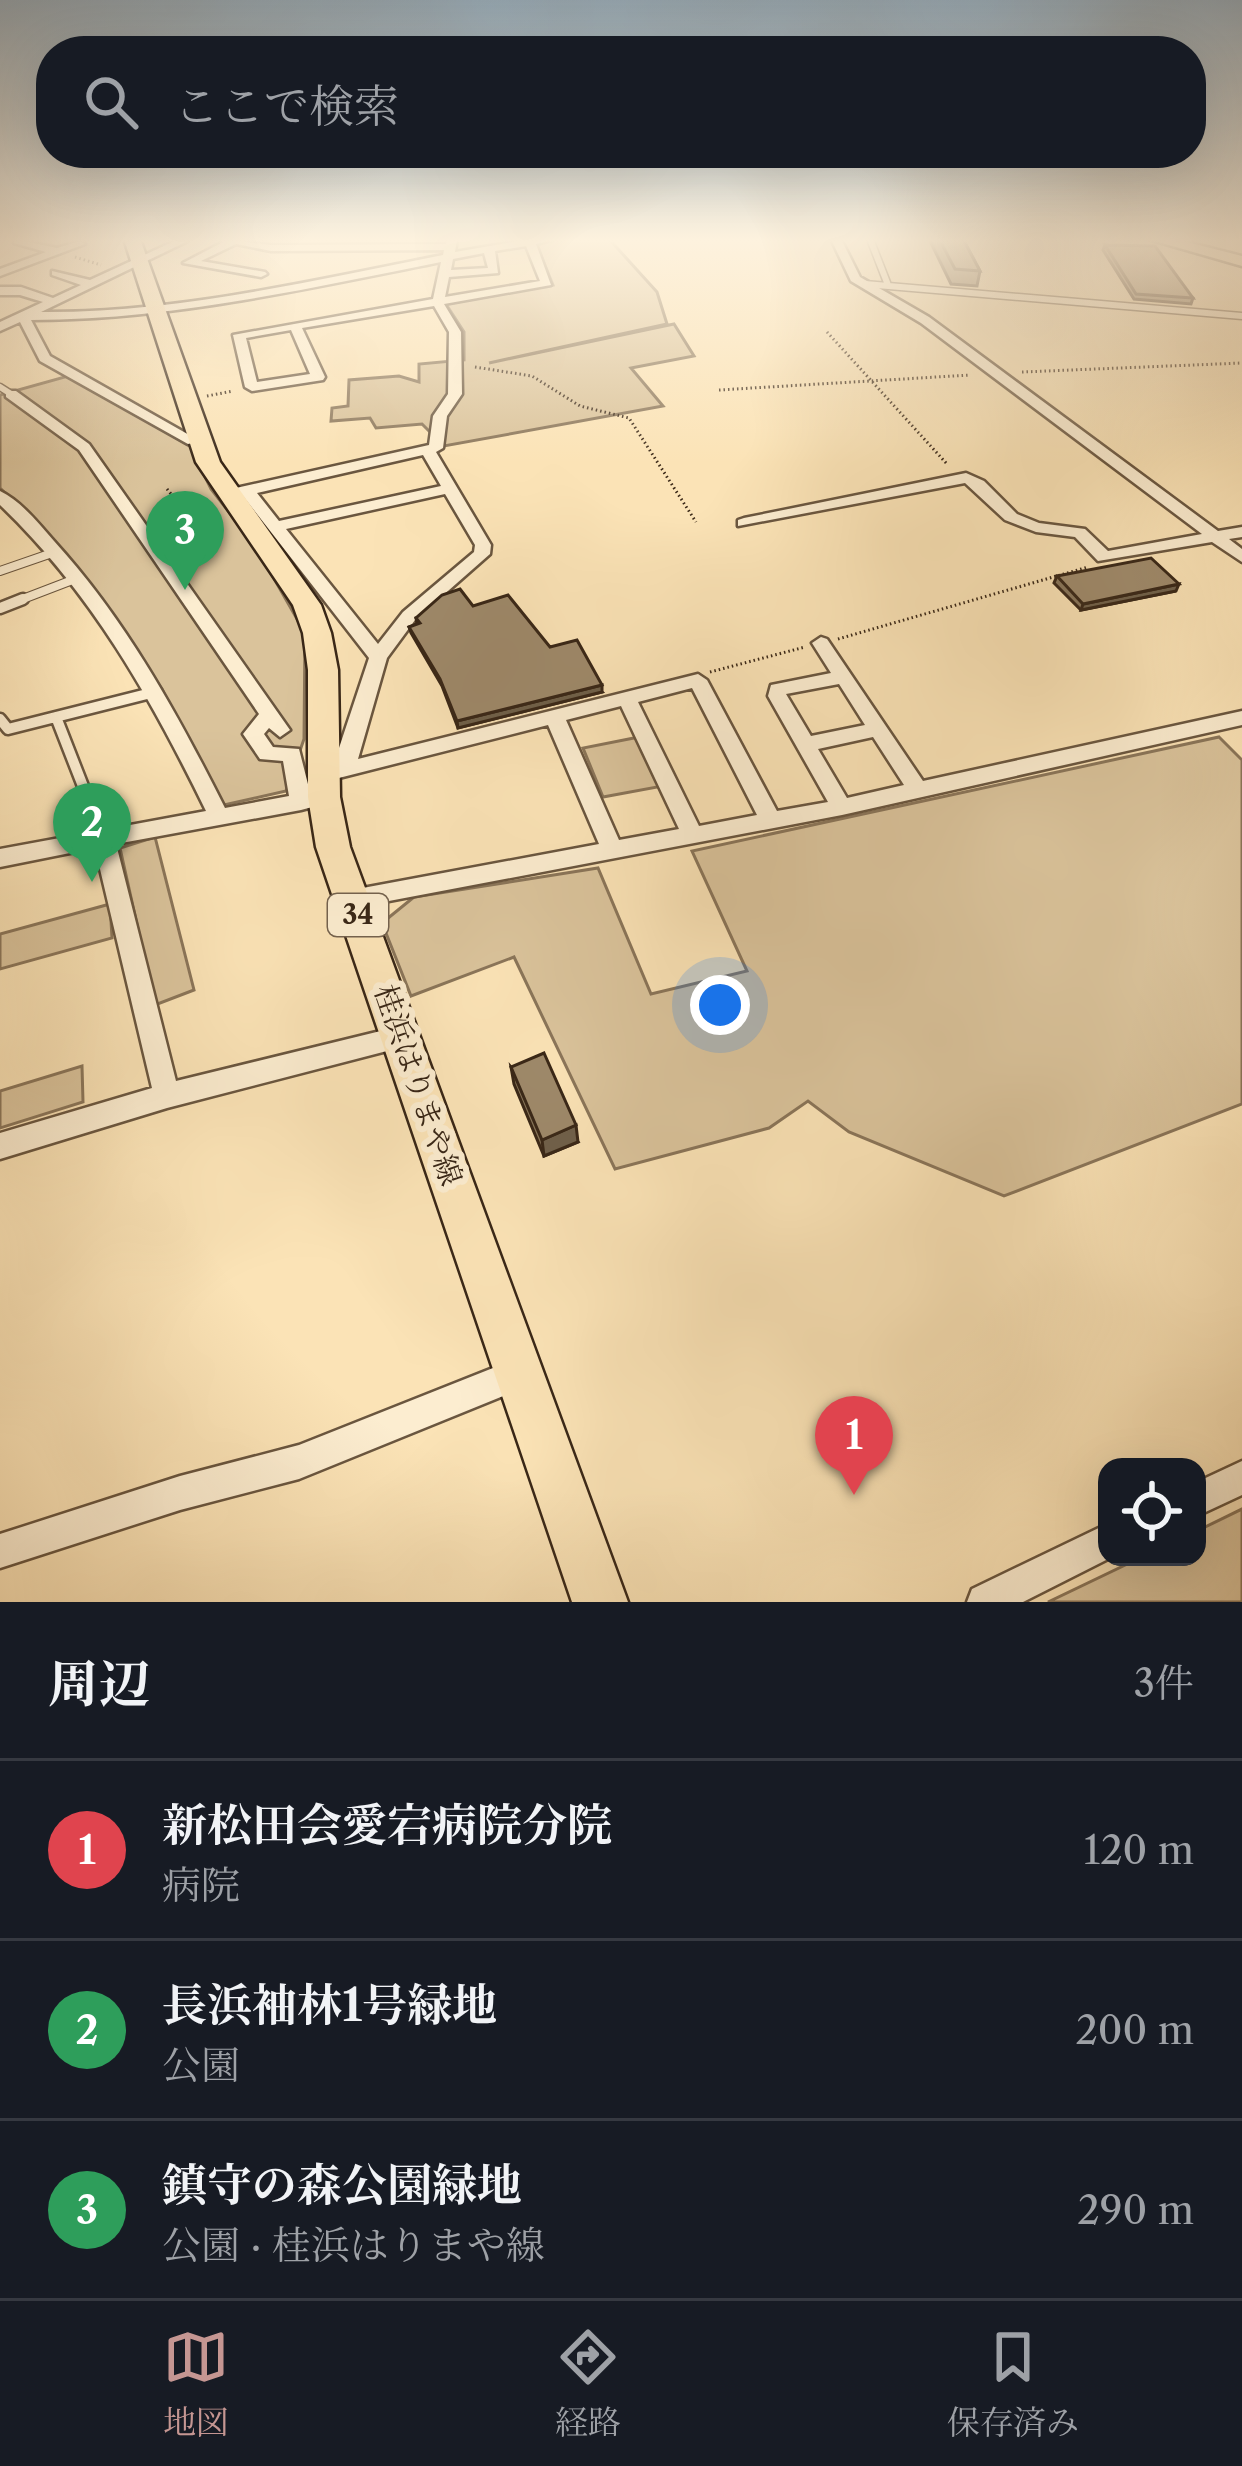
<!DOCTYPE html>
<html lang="ja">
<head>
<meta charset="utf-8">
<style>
  :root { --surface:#171b24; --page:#20242c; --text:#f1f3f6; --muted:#9ea1a6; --line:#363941; --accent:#c59692 }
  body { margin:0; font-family:"Libre Caslon Text","Noto Serif JP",serif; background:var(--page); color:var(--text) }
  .controls { position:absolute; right:36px; bottom:36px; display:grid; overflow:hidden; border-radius:24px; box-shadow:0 12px 48px #0002 }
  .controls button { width:108px; height:108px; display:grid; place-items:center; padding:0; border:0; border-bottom:3px solid var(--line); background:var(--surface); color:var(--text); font:60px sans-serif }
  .you { position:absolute; left:720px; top:1005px; width:42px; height:42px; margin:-30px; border:9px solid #fff; border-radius:50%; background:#1a73e8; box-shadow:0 0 0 18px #1a73e833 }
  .badge { display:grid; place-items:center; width:78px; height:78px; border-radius:50%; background:var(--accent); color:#fff; font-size:39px; font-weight:700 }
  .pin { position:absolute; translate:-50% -99px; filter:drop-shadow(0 3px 6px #0008) }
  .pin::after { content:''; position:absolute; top:63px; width:42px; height:36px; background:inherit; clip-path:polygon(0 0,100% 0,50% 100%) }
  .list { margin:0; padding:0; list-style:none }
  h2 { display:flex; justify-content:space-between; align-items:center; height:156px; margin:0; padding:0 48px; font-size:51px }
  h2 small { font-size:39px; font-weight:400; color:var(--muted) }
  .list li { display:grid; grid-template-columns:78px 1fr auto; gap:36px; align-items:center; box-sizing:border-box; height:180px; padding:0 48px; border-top:3px solid var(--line) }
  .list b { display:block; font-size:45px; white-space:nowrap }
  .list p { margin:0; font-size:39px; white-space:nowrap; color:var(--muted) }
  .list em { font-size:39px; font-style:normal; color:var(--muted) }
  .icon { flex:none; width:66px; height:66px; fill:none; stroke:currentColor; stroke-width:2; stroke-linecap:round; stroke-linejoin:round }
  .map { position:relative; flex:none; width:1242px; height:1602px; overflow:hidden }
  .search { position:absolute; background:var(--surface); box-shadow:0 12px 48px #0002; left:36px; right:36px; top:36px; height:132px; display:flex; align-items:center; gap:30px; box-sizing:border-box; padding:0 42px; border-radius:48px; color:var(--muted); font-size:45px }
  .sheet { height:696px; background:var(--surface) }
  nav { display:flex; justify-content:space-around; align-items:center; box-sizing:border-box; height:168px; border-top:3px solid var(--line); background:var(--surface); font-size:33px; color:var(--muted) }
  nav a { display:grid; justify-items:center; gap:6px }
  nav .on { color:var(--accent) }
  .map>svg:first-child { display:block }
</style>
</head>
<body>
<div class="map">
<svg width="1242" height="1602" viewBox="0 0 1242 1602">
  <rect width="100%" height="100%" fill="#fbe3b6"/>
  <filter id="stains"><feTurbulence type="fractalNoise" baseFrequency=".00167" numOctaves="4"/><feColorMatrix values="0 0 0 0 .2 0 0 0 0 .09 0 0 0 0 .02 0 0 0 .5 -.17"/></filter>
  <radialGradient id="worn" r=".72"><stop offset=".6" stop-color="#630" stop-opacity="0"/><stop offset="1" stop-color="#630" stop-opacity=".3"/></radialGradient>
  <!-- green -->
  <path fill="#dac39b" stroke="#8a7559" stroke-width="3" d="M573 239H609L657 292 667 324 489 363 674 324 694 356 631 368 663 406 444 446 422 424 376 428 370 418 331 421 332 408 348 406 349 380 399 376 419 382V364L464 360V332L446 304 553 285 536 243Z
    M68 376 190 446 211 489 256 547 305 633 304 739 286 791 215 807 162 689 43 528 0 488V395Z
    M639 737 663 786 603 797 583 748Z
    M1219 737 1242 760V1104L1004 1196 849 1132 808 1101 769 1128 615 1169 514 957 411 996 382 923 414 897 598 868 651 994 747 971 692 851Z
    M155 837 194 990 155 1005 120 848Z
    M110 904 112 938 0 969V934Z
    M82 1066 83 1102 0 1128V1091Z
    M1242 1509V1602H1048L1142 1557H1197V1531Z"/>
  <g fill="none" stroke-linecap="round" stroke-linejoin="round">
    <!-- lane-far2 casing -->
    <g stroke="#6a563f" stroke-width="9">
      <path id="lane-far2" d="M870 239 888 285
        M865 284 1242 316
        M0 387 11 394"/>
    </g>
    <!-- lane-far1 casing -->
    <g stroke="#6a563f" stroke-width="10">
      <path id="lane-far1" d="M0 571 55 552
        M15 602 75 579"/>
    </g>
    <!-- lane casing -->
    <g stroke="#6a563f" stroke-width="15">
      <path id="lane" d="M0 608 23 599
        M56 717 104 840
        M0 719 8 729 155 692"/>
    </g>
    <!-- street casing -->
    <g stroke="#6a563f" stroke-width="5">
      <path id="street" d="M14 239 57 248 80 241 85 244 0 276V269L46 252 14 243Z
        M179 239H192L41 312C178 313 309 281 443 255L444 250 271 251 236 244 201 261 265 272 267 274 261 277 183 263 225 241 223 239 271 245 446 244 447 239H457L455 252 530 239H554L536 244 551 285 444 304 461 332 462 394 447 416 443 448 436 452 491 545 490 554 415 620 387 658 358 759 698 674 707 680 777 811 828 802 768 696 771 685 831 673 812 643 821 637 827 639 923 781 1242 711V725L842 815 352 908 344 905 341 899 344 893 352 890 599 844 548 725 323 782 316 780 313 775 316 770 337 764 338 751 369 658 243 496 227 500 219 495 227 490 429 445 433 416 448 394 449 332 434 306 302 328 325 377 323 380 252 391 245 387 233 335 433 299 441 262C305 289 171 320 31 320L50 356 191 436 205 440 188 444 40 361 20 322 0 331V322L43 302 20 295H0V287H21L53 298 81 285 52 275V271L90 280ZM526 246 540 281 445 297 449 277 498 273 495 251ZM484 253 488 268 451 270 453 259ZM291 330 310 374 257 382 246 338ZM423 455 441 486 279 521 257 493ZM445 494 475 545 474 552 403 612 378 644 286 529ZM839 684 865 725 811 736 786 694ZM692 688 757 815 699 826 638 702ZM621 706 679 829 619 840 566 720ZM873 737 904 785 847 798 818 749Z
        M831 239H841L860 277 929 317 1218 531 1242 527V537L1229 539 1242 549V562L1212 542 1098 561 1075 537 1036 532 1005 520 965 483 738 526V520L744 518 966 473 984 481 1017 514 1039 523 1085 529 1108 551 1202 534 921 323 851 281Z
        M6 391H16L89 444 290 730 280 737 269 728 264 734 273 747 299 749 310 792 324 789 334 797 331 802 301 810 116 844 176 1081 401 1026 410 1029 414 1037 410 1045 167 1108 0 1159V1133L152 1088 95 848 0 867V849L206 811C151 698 91 592 0 505V491C21 501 39 524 54 541 126 620 177 713 225 808L289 796 283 761 260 759 243 734 259 714 79 450 6 397Z
        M518 1358 529 1363 534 1374 529 1385 518 1390 299 1479 180 1510 0 1568V1534L180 1476 299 1445Z
        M1242 1461V1495L1197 1516V1482Z
        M1107 1524V1557H1112L1023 1602H967L972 1589Z"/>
    </g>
    <!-- primary casing -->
    <g stroke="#392717" stroke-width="5">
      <path id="primary" d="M124 239H140L220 462 321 605 331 633 338 670 340 797 350 847 628 1602H572L316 847 308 797V670L303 633 293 605 196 462Z
        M1148 239H1175L1242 256V266Z"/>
    </g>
    <!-- path -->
    <path stroke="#392717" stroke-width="3" stroke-dasharray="1.5 3" stroke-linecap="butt" d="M75 257 101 265
      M827 332 947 464
      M475 367 532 376 580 406 629 418 696 522
      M1022 372 1242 363
      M719 390 970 375
      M207 396 233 391
      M167 489 188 515 196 513
      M838 639 1088 567
      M710 672 805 647"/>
    <!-- lane-far2 -->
    <use href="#lane-far2" stroke="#fcedd0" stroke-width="6"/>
    <!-- lane-far1 -->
    <use href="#lane-far1" stroke="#fcedd0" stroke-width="8"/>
    <!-- lane -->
    <use href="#lane" stroke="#fcedd0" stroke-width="10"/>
    <!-- street -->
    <use href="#street" fill="#fcedd0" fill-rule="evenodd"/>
    <!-- primary -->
    <use href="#primary" fill="#fbe3b6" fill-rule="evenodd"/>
  </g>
  <!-- wall -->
  <path fill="#88765b" stroke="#392717" stroke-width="3" d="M929 239H963L980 271 977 286 951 284Z
    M1105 245 1193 298 1191 304 1134 299 1103 250Z
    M1057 576 1176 591 1081 610 1054 583Z
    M473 606 550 647 602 692 458 728 442 686 411 633 409 627 417 624 416 618Z
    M511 1067 578 1142 544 1156 514 1084Z"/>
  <!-- shaded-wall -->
  <path fill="#6f604a" stroke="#392717" stroke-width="3" d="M1179 584 1176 591 1081 610 1083 604Z
    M602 685V692L458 728 457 721Z
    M576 1125 578 1142 544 1156 542 1140Z"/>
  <!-- building -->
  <path fill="#9e896a" stroke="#392717" stroke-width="3" d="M939 239H963L980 271 955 269Z
    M1105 245 1155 246 1193 298 1136 294Z
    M1151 558 1179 584 1083 604 1057 576Z
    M460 589 473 606 508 595 550 647 577 640 602 685 457 721 440 679 409 627 420 623 416 618 442 595Z
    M544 1053 576 1125 542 1140 511 1067Z"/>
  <!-- sky -->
  <linearGradient id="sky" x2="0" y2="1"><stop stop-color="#95adbe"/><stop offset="0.52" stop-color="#fdf2de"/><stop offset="1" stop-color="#fdf2de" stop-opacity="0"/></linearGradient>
  <rect width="1242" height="463" fill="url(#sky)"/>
  <g text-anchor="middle" stroke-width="12" stroke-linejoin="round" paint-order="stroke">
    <!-- shield labels -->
    <rect fill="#fcedd0" stroke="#74624e" stroke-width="3" x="328" y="894" width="60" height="42" rx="9"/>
    <g font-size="27" font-weight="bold" fill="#392717">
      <text x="358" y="924">34</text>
    </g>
    <!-- street labels -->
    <g font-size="30" fill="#392717" stroke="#fcedd0">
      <text transform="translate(418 1085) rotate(71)" y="10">桂浜はりまや線</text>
    </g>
  </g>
  <rect width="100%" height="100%" filter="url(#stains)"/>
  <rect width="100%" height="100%" fill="url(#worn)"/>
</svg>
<div class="controls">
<button><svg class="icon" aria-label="locate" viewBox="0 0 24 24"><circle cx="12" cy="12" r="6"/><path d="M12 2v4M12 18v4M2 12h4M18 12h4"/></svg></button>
</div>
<div class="you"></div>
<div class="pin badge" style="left:854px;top:1495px;background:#e0444e">1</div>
<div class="pin badge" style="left:92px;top:882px;background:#2e9e5b">2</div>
<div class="pin badge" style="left:185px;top:590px;background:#2e9e5b">3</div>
<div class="search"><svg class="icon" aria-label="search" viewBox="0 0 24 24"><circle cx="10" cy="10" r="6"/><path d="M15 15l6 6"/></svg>ここで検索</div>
</div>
<section class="sheet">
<h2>周辺<small>3件</small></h2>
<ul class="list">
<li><span class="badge" style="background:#e0444e">1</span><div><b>新松田会愛宕病院分院</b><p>病院</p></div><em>120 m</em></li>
<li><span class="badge" style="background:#2e9e5b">2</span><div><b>長浜袖林1号緑地</b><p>公園</p></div><em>200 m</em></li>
<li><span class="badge" style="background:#2e9e5b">3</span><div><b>鎮守の森公園緑地</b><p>公園 · 桂浜はりまや線</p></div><em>290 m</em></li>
</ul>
</section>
<nav>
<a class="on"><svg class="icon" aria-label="map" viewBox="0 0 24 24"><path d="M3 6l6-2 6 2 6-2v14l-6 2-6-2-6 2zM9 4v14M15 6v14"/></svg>地図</a>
<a><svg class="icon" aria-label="directions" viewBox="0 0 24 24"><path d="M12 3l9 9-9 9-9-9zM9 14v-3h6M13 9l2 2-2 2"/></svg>経路</a>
<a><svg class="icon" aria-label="saved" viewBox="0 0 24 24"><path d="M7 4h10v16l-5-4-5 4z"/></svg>保存済み</a>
</nav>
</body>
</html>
